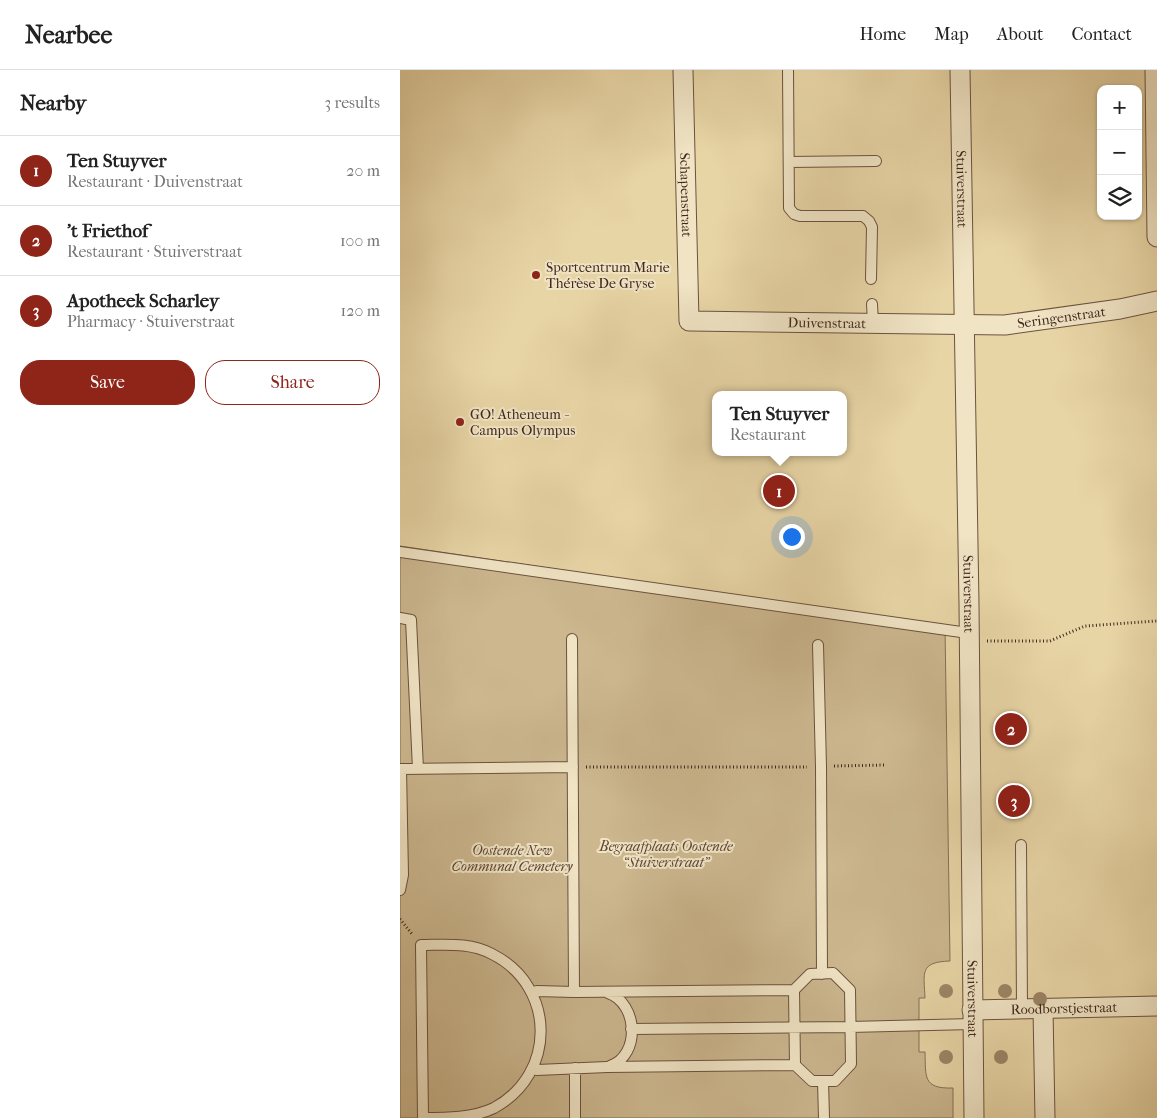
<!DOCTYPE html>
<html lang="en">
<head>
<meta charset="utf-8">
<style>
  :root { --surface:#fff; --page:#f2f2f2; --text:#222; --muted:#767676; --line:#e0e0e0; --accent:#8f2418 }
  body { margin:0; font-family:"IM FELL French Canon",serif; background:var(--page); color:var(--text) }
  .controls { position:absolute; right:15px; top:15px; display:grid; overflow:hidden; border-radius:10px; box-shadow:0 1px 4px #0004 }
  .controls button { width:45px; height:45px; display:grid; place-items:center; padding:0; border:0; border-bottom:1px solid var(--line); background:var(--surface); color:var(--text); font:25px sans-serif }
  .you { position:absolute; left:391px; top:466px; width:18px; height:18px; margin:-12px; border:4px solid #fff; border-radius:50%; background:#1a73e8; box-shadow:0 0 0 8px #1a73e833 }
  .badge { display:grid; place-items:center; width:32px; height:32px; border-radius:50%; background:var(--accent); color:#fff; font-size:16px; font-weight:700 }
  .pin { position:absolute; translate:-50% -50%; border:2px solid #fff; box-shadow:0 1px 5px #0006 }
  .popup { position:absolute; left:312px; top:321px; width:135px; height:65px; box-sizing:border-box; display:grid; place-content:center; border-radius:10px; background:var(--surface); filter:drop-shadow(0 1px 4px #0005); font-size:16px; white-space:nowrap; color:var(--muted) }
  .popup b { font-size:19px; color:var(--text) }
  .popup::after { content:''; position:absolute; left:50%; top:100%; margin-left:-10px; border:10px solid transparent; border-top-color:var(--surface) }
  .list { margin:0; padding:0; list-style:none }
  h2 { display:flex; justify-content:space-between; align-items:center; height:65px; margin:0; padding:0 20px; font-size:21px }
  h2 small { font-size:16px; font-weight:400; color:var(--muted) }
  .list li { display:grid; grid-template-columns:32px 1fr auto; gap:15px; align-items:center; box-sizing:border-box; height:70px; padding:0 20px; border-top:1px solid var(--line) }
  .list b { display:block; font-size:19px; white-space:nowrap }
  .list p { margin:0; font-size:16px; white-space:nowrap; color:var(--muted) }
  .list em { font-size:16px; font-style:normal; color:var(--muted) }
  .actions { display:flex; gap:10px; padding:15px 20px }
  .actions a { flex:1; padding:11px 0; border:1px solid var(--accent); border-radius:20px; text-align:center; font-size:18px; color:var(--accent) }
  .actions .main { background:var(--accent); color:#fff }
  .icon { flex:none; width:28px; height:28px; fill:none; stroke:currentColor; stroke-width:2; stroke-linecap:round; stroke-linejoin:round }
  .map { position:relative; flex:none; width:757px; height:1048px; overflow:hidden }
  header { display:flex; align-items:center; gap:30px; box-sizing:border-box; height:70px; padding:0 25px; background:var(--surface); border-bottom:1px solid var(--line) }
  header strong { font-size:24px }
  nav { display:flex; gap:28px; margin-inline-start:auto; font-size:18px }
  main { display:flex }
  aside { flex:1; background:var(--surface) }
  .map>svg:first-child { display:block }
</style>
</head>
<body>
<header>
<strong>Nearbee</strong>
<nav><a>Home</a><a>Map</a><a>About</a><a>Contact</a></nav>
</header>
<main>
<aside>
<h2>Nearby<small>3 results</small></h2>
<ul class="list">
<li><span class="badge">1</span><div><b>Ten Stuyver</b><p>Restaurant · Duivenstraat</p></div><em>20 m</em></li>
<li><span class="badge">2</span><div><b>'t Friethof</b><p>Restaurant · Stuiverstraat</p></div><em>100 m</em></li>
<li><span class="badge">3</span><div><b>Apotheek Scharley</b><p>Pharmacy · Stuiverstraat</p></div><em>120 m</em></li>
</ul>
<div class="actions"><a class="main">Save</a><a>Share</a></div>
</aside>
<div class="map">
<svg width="757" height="1048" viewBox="0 0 757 1048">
  <rect width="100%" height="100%" fill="#e8d5a6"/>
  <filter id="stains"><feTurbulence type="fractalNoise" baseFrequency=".004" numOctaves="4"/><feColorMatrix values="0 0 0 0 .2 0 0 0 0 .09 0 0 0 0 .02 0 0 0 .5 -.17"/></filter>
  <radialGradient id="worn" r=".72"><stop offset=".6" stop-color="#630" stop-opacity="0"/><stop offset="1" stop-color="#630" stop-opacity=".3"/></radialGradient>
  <!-- green -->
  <path fill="#ccb78f" stroke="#866f56" d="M0 476 545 557 550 891C519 892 524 903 525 928H519V982H525C526 1006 522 1019 553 1018V1048H0Z"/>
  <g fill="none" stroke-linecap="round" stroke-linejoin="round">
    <!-- lane casing -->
    <g stroke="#6b523f" stroke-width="12">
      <path id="lane" d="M388 0 389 138 394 144 400 146H463L469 151 472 157 471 209
        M389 92 476 91
        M472 234 473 253
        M0 482 568 563
        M0 548 11 550 18 699
        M172 569 174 922
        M418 575 421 697 422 904
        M0 699 173 697
        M621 775 622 940
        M0 820 3 805 1 699
        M21 875C45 875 70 872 92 884 156 916 157 1004 94 1038 73 1048 47 1048 23 1048Z
        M132 923 137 921 174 922 394 920
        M208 923C238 933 241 985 210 996
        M231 959 450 957 572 954
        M133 998 137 1000 207 997 395 995 412 1011H435L451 994 450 920 433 903 410 904 394 920 395 995
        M175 998V1048
        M423 1011 424 1048"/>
    </g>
    <!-- street casing -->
    <g stroke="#6b523f" stroke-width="21">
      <g id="street">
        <path id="s1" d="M283 0 289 251 605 255 720 239 757 231"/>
        <path id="s2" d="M560 0 569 534 574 1048"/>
        <path d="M755 0 757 167"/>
        <path d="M643 939 645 1048"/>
        <path id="s3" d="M572 940 757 936"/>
      </g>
    </g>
    <!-- path -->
    <path stroke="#41271d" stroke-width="3" stroke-dasharray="1 2.5" stroke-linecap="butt" d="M587 571H650L685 556 757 551
      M434 696 486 695
      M186 697H407
      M0 849 12 864"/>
    <!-- lane -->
    <use href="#lane" stroke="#f0e4c5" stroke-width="10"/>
    <!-- street -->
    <use href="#street" stroke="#f0e4c5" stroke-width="19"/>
  </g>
  <!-- trees -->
  <g fill="#9c8567">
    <circle cx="546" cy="921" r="7"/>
    <circle cx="605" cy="921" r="7"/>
    <circle cx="640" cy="929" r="7"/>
    <circle cx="546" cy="987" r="7"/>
    <circle cx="601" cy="987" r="7"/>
  </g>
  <!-- markers -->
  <g fill="#8f2418" stroke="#f0e4c5" stroke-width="2">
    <circle cx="136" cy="205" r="5"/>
    <circle cx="60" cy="352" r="5"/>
  </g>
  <g text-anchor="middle" stroke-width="4" stroke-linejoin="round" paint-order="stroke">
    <!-- street labels -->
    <g font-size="14" fill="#41271d" stroke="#f0e4c5">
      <text dy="5" stroke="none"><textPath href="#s2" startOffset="119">Stuiverstraat</textPath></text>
      <text dy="5" stroke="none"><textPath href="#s1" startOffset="125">Schapenstraat</textPath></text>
      <text dy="5" stroke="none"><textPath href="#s1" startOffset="624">Seringenstraat</textPath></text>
      <text dy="5" stroke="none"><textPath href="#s1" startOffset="389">Duivenstraat</textPath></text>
      <text dy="5" stroke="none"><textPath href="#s2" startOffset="524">Stuiverstraat</textPath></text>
      <text dy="5" stroke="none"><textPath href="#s2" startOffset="929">Stuiverstraat</textPath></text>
      <text dy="5" stroke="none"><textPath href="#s3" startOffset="92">Roodborstjestraat</textPath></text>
    </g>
    <!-- poi labels -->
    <g font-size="14" fill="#41271d" stroke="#f0e4c5" text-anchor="start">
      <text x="146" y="202">Sportcentrum Marie<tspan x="146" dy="16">Thérèse De Gryse</tspan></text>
      <text x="70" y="349">GO! Atheneum -<tspan x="70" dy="16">Campus Olympus</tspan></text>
    </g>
    <!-- park labels -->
    <g font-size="14" font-style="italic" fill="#5d4434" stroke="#f0e4c5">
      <text x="266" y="781">Begraafplaats Oostende<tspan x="266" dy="16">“Stuiverstraat”</tspan></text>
      <text x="112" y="785">Oostende New<tspan x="112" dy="16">Communal Cemetery</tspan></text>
    </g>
  </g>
  <rect width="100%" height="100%" filter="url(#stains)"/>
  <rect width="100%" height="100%" fill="url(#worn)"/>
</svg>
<div class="controls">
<button>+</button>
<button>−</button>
<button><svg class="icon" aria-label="layers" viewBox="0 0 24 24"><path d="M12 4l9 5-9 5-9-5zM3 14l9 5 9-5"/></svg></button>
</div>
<div class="you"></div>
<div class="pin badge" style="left:379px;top:421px">1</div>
<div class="popup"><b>Ten Stuyver</b>Restaurant</div>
<div class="pin badge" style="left:611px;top:659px">2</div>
<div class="pin badge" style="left:614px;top:731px">3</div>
</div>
</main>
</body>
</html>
